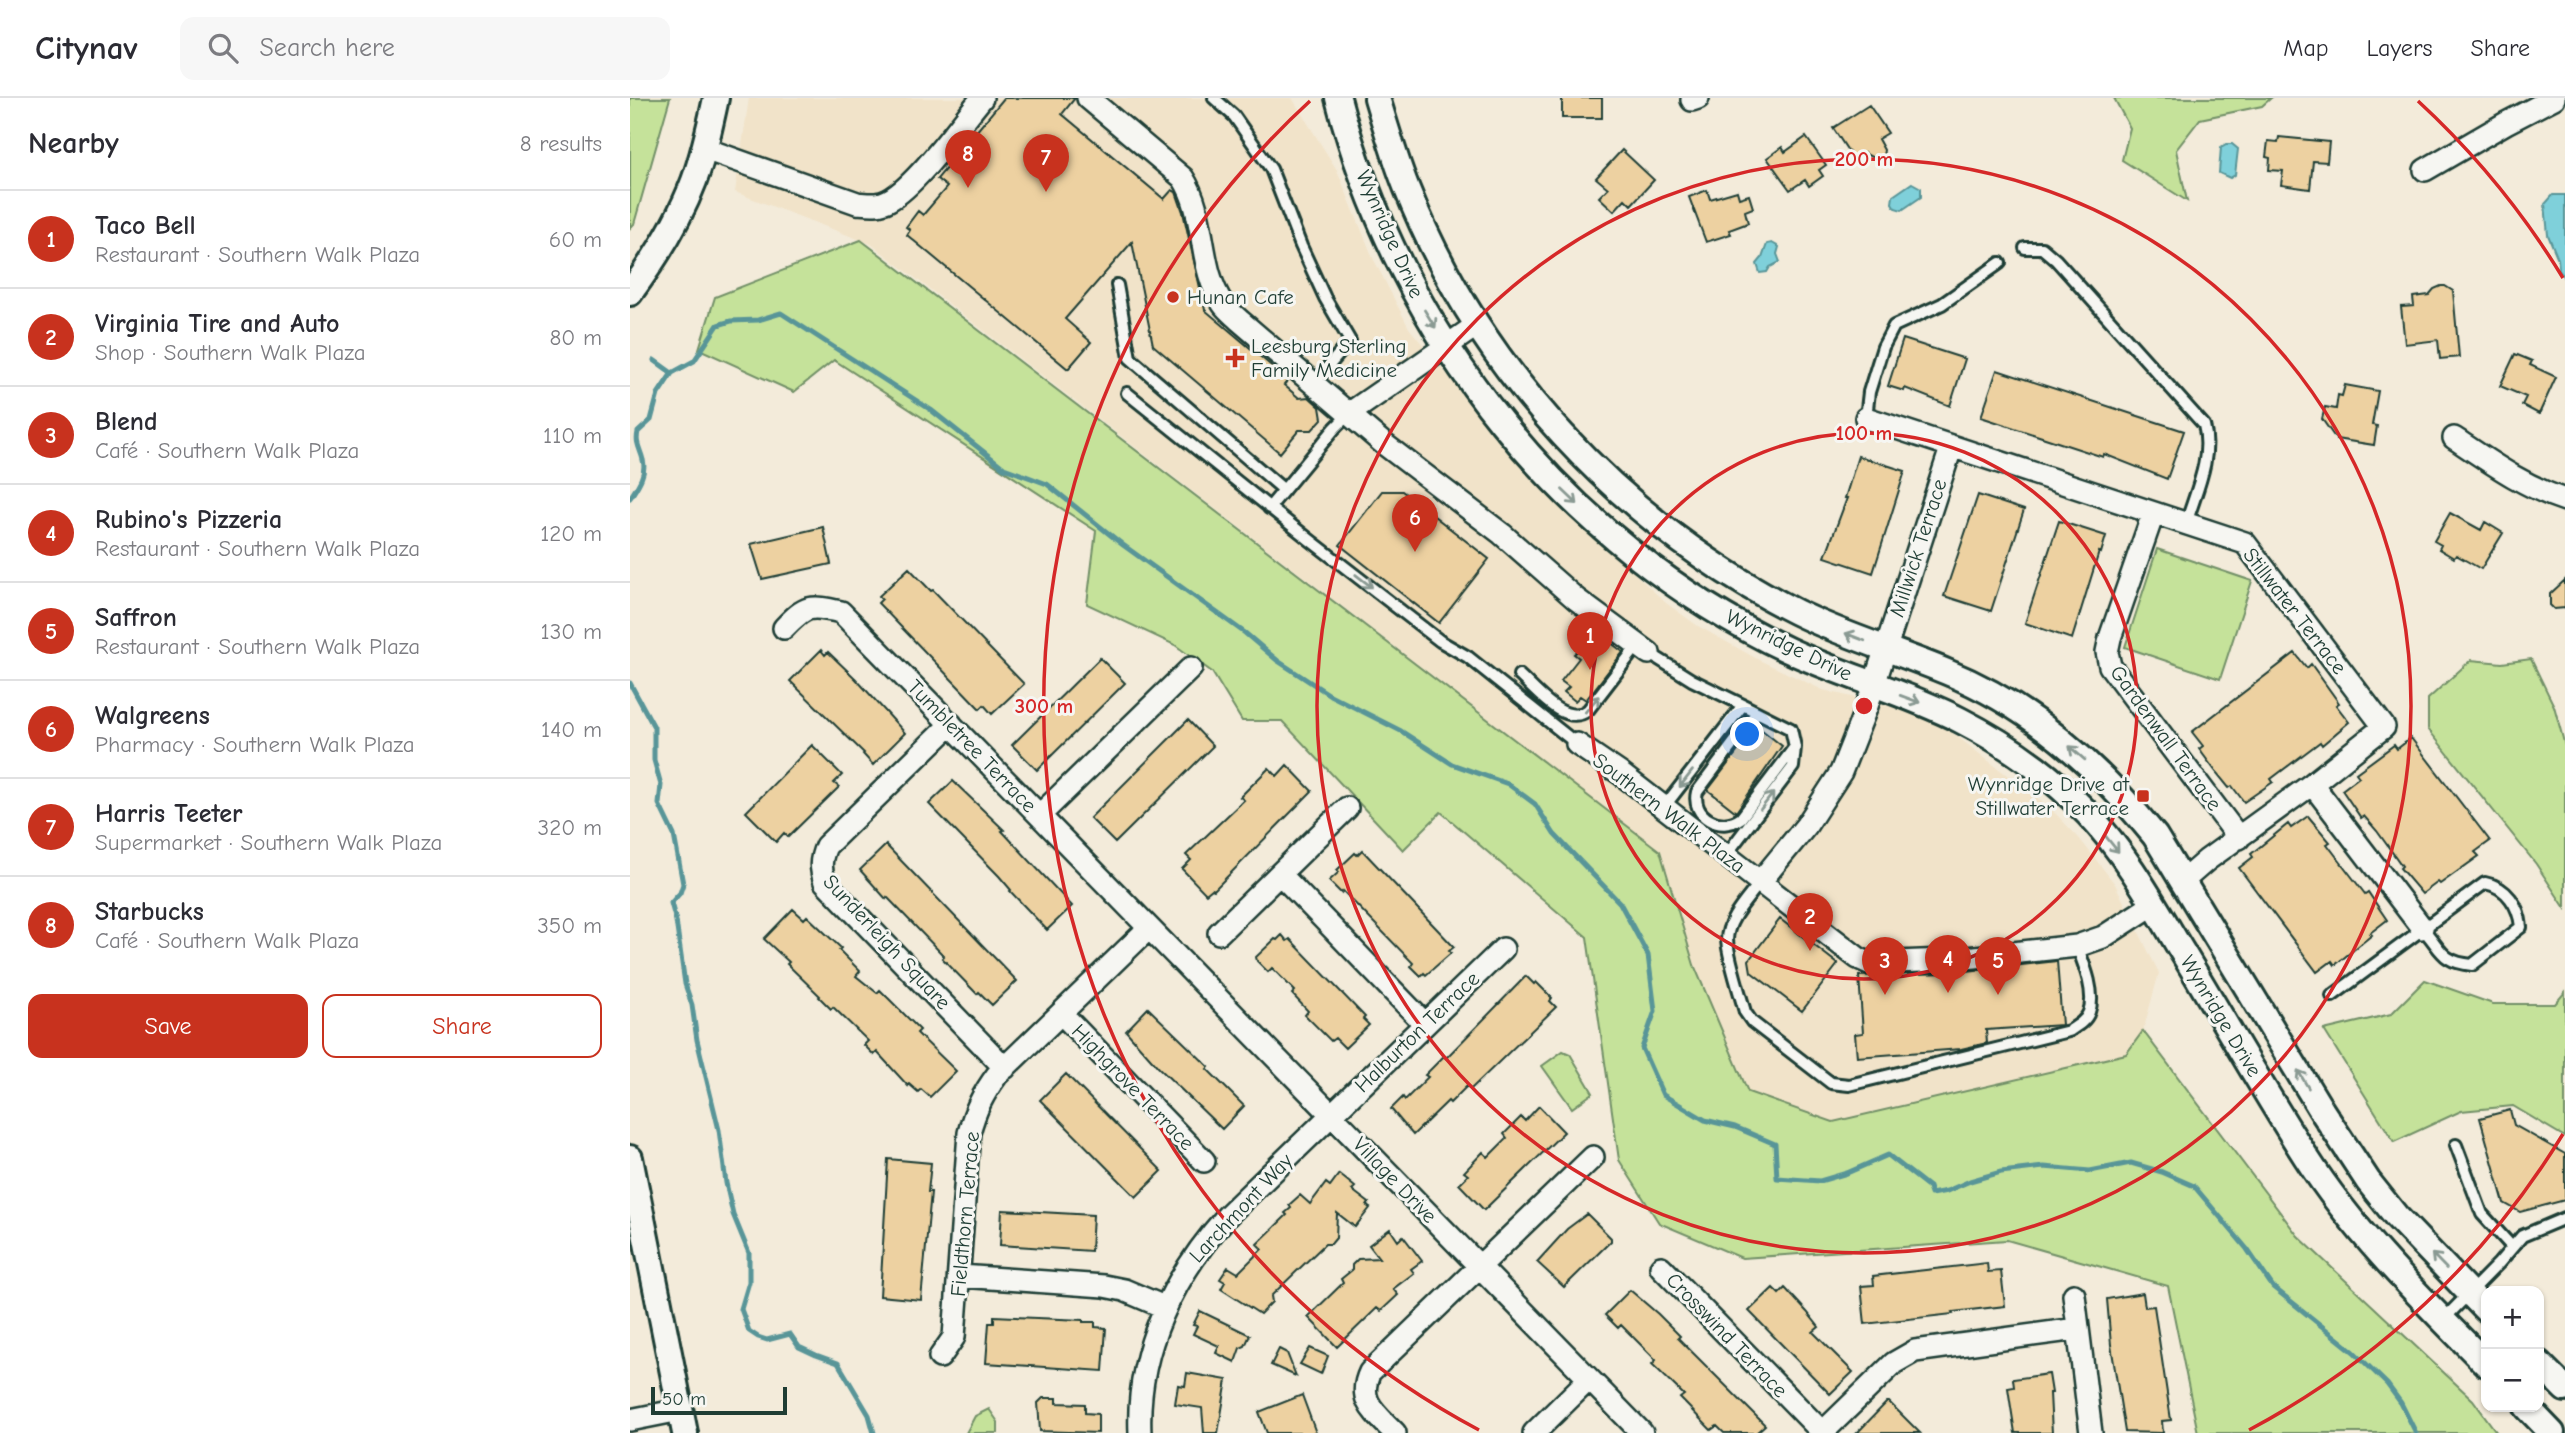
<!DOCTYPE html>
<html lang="en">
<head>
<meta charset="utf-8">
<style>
  :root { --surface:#fff; --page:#f7f7f7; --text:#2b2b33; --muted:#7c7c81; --line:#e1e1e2; --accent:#c8321e }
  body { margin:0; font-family:"Comic Neue",sans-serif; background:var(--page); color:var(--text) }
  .controls { position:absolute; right:21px; bottom:21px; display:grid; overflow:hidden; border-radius:14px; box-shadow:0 2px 5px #0004 }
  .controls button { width:63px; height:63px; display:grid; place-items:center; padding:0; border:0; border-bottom:2px solid var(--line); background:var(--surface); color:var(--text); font:35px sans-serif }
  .scale { position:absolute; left:21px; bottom:18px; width:136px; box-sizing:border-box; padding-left:7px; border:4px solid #1f3d34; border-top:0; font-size:19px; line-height:24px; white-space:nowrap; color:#1f3d34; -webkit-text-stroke:5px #f6f6f2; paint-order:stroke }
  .you { position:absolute; left:1118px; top:637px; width:24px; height:24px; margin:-18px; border:5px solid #fff; border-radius:50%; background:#1a73e8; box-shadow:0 0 0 10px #1a73e833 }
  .badge { display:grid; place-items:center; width:46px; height:46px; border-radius:50%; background:var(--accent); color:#fff; font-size:23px; font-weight:700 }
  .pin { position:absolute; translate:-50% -58px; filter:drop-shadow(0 2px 4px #0008) }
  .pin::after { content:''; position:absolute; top:37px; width:24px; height:21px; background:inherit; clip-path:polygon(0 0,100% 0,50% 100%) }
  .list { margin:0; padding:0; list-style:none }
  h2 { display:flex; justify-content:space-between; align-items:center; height:91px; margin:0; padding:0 28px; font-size:30px }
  h2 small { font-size:23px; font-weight:400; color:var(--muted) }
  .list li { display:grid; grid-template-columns:46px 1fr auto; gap:21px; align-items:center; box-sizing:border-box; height:98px; padding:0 28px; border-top:2px solid var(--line) }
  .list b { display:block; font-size:26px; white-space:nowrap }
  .list p { margin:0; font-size:23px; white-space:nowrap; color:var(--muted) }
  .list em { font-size:23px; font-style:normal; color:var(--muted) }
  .actions { display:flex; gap:14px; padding:21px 28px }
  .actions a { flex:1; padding:16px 0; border:2px solid var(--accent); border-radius:14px; text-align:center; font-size:24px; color:var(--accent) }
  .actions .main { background:var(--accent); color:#fff }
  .icon { flex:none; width:38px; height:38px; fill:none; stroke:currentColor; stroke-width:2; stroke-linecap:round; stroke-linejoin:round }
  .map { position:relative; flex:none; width:1935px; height:1335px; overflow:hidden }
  header { display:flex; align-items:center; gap:42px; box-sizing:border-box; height:98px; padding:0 35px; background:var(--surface); border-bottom:2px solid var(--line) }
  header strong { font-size:33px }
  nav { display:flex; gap:38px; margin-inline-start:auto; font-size:24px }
  .search { width:490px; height:63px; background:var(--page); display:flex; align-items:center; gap:18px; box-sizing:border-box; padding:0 24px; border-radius:14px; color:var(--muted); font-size:26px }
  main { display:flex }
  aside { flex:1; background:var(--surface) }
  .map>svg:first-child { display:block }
</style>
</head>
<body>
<header>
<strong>Citynav</strong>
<div class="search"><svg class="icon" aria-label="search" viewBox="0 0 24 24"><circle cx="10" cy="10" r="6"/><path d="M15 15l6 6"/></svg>Search here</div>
<nav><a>Map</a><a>Layers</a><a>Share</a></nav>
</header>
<main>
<aside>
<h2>Nearby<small>8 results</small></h2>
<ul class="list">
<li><span class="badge">1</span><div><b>Taco Bell</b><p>Restaurant · Southern Walk Plaza</p></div><em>60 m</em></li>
<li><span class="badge">2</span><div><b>Virginia Tire and Auto</b><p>Shop · Southern Walk Plaza</p></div><em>80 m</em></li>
<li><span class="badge">3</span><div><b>Blend</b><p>Café · Southern Walk Plaza</p></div><em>110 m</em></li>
<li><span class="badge">4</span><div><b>Rubino's Pizzeria</b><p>Restaurant · Southern Walk Plaza</p></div><em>120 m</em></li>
<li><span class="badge">5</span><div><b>Saffron</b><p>Restaurant · Southern Walk Plaza</p></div><em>130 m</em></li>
<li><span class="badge">6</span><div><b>Walgreens</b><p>Pharmacy · Southern Walk Plaza</p></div><em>140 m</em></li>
<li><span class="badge">7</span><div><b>Harris Teeter</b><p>Supermarket · Southern Walk Plaza</p></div><em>320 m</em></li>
<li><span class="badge">8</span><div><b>Starbucks</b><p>Café · Southern Walk Plaza</p></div><em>350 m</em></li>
</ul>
<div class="actions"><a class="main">Save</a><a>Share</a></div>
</aside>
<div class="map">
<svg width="1935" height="1335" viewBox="0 0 1935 1335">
  <rect width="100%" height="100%" fill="#f3ebda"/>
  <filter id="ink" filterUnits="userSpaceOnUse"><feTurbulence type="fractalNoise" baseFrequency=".0143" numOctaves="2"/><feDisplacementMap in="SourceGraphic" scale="14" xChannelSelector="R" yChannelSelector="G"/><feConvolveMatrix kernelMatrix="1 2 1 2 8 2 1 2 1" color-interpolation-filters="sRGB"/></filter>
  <g filter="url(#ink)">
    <!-- built -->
    <path fill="#f1e3c9" d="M119 0H662L707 72 743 160 779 230 881 354 928 404 1036 505 1068 528 1129 562 1193 592 1275 612 1311 626 1422 712 1449 740 1485 786 1529 875 1513 933 1497 956 1203 1024 1118 994 1064 867 1030 753 241 146 105 94Z"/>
    <!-- green -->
    <path fill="#c5e29a" stroke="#729067" stroke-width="2" d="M0 0H40L4 126 0 130Z
      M1484 0H1641L1632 8 1570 21 1546 52 1557 103 1492 62 1500 30Z
      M231 142 1030 753 1064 867 1118 994 1203 1024 1496 956 1513 933 1668 1138 1843 1302 1867 1335H1568L1538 1188 1377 1142 1112 1160 1029 1125 989 1062 957 839 811 714 773 752 652 623H612L582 574 545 547 457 506 466 433 204 262 164 294 69 251 85 199Z
      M1527 451 1622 483 1590 581 1495 549Z
      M1901 561 1924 608 1935 648V810L1906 766 1798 631V601L1841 562 1872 565Z
      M1795 882 1863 906H1925L1935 894V1039L1883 1008 1831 1013 1764 1044 1694 932 1761 916Z
      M933 953 940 956 963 995 942 1010 912 968Z
      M359 1311 368 1324V1335H336L345 1318Z"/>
    <!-- water -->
    <path fill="#7fd0da" stroke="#599598" stroke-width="2" d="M1596 46H1602L1608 51 1605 77 1600 80 1589 75 1591 49Z
      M1282 85 1291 90V99L1272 112 1265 110 1262 105 1263 98Z
      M1923 97H1935V182L1929 172 1928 161 1918 137 1915 106Z
      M1142 145 1149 149 1147 156 1150 164 1140 169 1137 174 1130 175 1127 166 1132 160 1137 146Z"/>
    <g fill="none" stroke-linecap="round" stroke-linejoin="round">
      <!-- stream -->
      <path stroke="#599598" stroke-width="5" d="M42 275 64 263 88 227 101 223 128 222 151 215 301 312 374 370 417 386 493 447 615 535 648 563 700 597 771 633 822 666 878 686 905 706 924 736 990 805 1018 857 1025 913 1012 950 1033 997 1075 1022 1105 1029 1145 1046 1147 1080 1190 1083 1217 1075 1258 1057 1299 1089 1301 1096 1317 1093 1340 1083 1371 1074 1414 1069 1460 1073 1501 1065 1532 1074 1564 1088 1617 1151 1643 1189 1724 1254 1757 1286 1771 1305 1786 1335
        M0 400C7 389 17 376 13 362 11 352 5 346 8 334L21 322 28 296 42 275 24 262
        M0 585 24 629V662L31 687 29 706 44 737 53 786 50 795 41 805 46 823 55 886 62 907 67 942 89 1032 96 1085 103 1116 119 1155V1184L111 1211 119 1233 128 1239 137 1242 160 1236 169 1249 186 1257 208 1265 239 1317 244 1335"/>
    </g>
    <!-- building -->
    <path fill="#edd1a1" stroke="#1f3d34" stroke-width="2" d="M374 0H445L432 16 534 101 542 92 546 94 553 114 575 212 658 282 654 287 669 300 679 299 690 309 692 321 682 332H669L650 355 523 247 502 144 435 221 461 244 438 271 277 137 280 132 276 129 288 113 293 117 317 89 307 81Z
      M932 0H972V20H932Z
      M1239 7 1258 35 1248 41 1254 52 1253 58 1247 62 1234 55 1224 62 1203 30Z
      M1176 39 1196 67 1189 72 1193 78 1179 88 1175 82 1160 92 1137 60 1152 49 1155 54Z
      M1649 39 1699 44 1697 64 1683 63 1680 91 1651 87 1653 73 1639 72 1640 60 1636 59 1638 43 1648 44Z
      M992 52 1024 82 1001 107 995 101 984 113 969 99 978 90 966 80Z
      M1077 92 1080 101 1107 93 1109 100 1119 97 1123 110 1115 113 1118 125 1099 132 1101 136 1076 144 1059 99Z
      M1811 188H1815L1823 193 1829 259 1810 261 1808 242 1775 246 1771 209 1784 208 1783 199 1799 197 1804 191Z
      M1273 241 1335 261 1320 308 1275 290 1274 293 1258 288Z
      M1885 256 1902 263 1900 267 1926 279 1909 316 1892 307 1896 299 1870 288Z
      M1367 272 1554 333 1537 381 1474 356 1473 359 1351 319Z
      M1715 287 1748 293 1742 327 1747 328 1744 347 1706 341 1692 321 1695 309 1706 311 1708 297 1712 298Z
      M1228 358 1275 373 1243 475 1195 459 1217 400H1215Z
      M752 393H772L859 461 809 525 710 447Z
      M1348 397 1394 412 1361 513 1314 498Z
      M1820 415 1851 432 1855 424 1873 435 1851 471 1826 457 1824 460 1809 451 1811 447 1804 443Z
      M1429 423 1476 438 1471 455 1469 454 1442 541 1395 525Z
      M193 429 201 466 132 481 121 446Z
      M279 470 301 493 303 492 394 586 362 616 354 607 350 611 248 505 252 501 249 498Z
      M1935 482V510L1924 511 1920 507V496Z
      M968 535 993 554 956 602 950 598 945 603 934 594 939 589 931 583 949 560 944 556Z
      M191 552 195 557 198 554 226 581 275 635 243 667 233 656 234 655 160 583Z
      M1665 555 1677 570 1681 566 1709 605 1706 607 1719 624 1692 647 1690 644 1674 656 1641 681 1643 684 1614 704 1602 688 1599 690 1586 674 1569 651 1573 648 1562 634Z
      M470 560 495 585 407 672 382 647Z
      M558 622 583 648 485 745 460 720Z
      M1127 628 1152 648 1106 714 1078 692Z
      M1781 640 1860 743 1845 754 1849 758 1810 786 1808 784 1792 796 1770 770 1772 768 1747 733 1734 718 1731 720 1712 692 1729 679 1726 675 1764 647 1767 651Z
      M182 647 212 677 204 685 209 689 158 739 154 735 146 744 116 714Z
      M657 667 682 693 584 792 582 791 576 796 552 771 561 762 556 757 614 702 610 699 639 670 647 678Z
      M323 683 374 732 372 733 442 808 417 832 380 793 381 792 369 778 299 706Z
      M1678 718 1700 744 1697 746 1709 762 1735 796 1738 794 1757 822 1740 835 1742 837 1705 867 1702 863 1687 874 1609 770 1623 759 1621 756 1658 726 1661 730Z
      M256 747 387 883 362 907 349 894 347 896 312 860 314 858 257 799 256 801 230 772Z
      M732 752 824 849 819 853 821 855 796 877 794 875 791 878 781 868 783 865 713 793 711 795 699 783 709 774 707 772 725 755 727 757Z
      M163 811 174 821 177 818 211 850 209 852 230 873 226 878 247 895 250 892 290 932 287 935 326 973 300 999 291 991 288 994 279 986 278 988 247 954 244 957 234 947 238 943 203 909 201 911 189 899 190 898 157 866 159 864 134 841Z
      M1150 821 1208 866 1172 913 1121 874 1119 862Z
      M652 837 657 843 660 841 735 919 733 921 739 927 715 950 705 940 701 943 675 917 678 913 662 896 665 893 642 870 638 874 627 863 626 859 645 841 647 842Z
      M1427 863 1432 927 1356 932 1357 945 1331 951 1227 959 1225 936 1233 935 1229 878 1318 875Z
      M896 878 904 886 906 884 922 900 920 903 926 909 841 991 837 988 820 1005 818 1003 783 1037 761 1011 773 999 775 1002 798 979 795 977 814 958 816 960Z
      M518 910 579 969 577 971 614 1008 592 1031 529 970 496 933Z
      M436 976 532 1073 506 1099 410 1002Z
      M909 1008 934 1034 854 1112 829 1086 838 1077 834 1074 853 1054 858 1059 877 1040 874 1036 891 1019 895 1023Z
      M1880 1012 1884 1027 1935 1056V1102L1890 1114 1874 1105 1850 1020Z
      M258 1061 301 1065 298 1094H301L291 1202 250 1198Z
      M709 1076 725 1089 722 1092 739 1105 737 1108 740 1110 725 1129 707 1115 706 1140 701 1146H695L641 1198 642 1204 630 1216 591 1191 595 1184 590 1181 598 1169 608 1175 632 1151 627 1146 657 1117 655 1115 661 1110 659 1107 670 1097 680 1106 696 1085 700 1088Z
      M372 1112 463 1117 461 1153 370 1147Z
      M957 1116 981 1140V1143L934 1189 907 1164 937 1131Z
      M760 1131 768 1143 773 1138 792 1163 781 1171 784 1175 763 1191 768 1197 751 1213 747 1210 707 1249 678 1219 713 1185 711 1181 722 1172V1167L728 1161 749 1160 739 1147Z
      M1357 1165 1358 1174 1371 1173 1375 1208 1322 1214 1323 1216 1235 1226 1231 1188 1244 1187 1243 1178Z
      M1143 1190 1149 1196 1155 1190 1177 1214 1189 1229 1183 1234 1223 1274 1200 1296 1119 1213Z
      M1000 1192 1028 1216 1050 1238 1048 1240 1135 1327 1126 1335H1094L1087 1328 1081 1332 1050 1300 1054 1297 1022 1266 1026 1262 991 1227 988 1230 975 1217Z
      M1513 1195 1515 1209 1524 1208 1541 1322 1532 1323 1533 1335 1495 1334 1481 1247 1477 1201Z
      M570 1213 620 1237 615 1248 610 1250 605 1264 586 1255 589 1248 563 1236 567 1228 563 1227Z
      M364 1218 453 1222V1224H465V1229L476 1230 473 1273 356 1265 359 1225H364Z
      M680 1250 698 1258 691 1276 670 1266Z
      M649 1251 657 1255 666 1278 641 1267Z
      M557 1275 597 1282 588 1335H574L572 1310 545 1306 548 1287 555 1288Z
      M1419 1276 1422 1295H1420L1422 1335H1385L1378 1290 1384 1289 1383 1281Z
      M672 1297 686 1335H637L629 1314Z
      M413 1300H427V1305L455 1306V1315L468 1316V1335L410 1333 408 1305Z
      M1257 1304H1259L1290 1335H1227Z"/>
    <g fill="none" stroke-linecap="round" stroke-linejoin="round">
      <!-- service casing -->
      <g stroke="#1f3d34" stroke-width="16">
        <path id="service" d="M584 0 604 18 641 71 671 148 695 200 720 243 684 285
          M1395 150H1412L1426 162 1574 327C1583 360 1565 395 1556 426
          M487 187 500 260 654 392
          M497 295 680 442 810 543 838 559 947 646
          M1236 320 1239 294 1253 249 1264 228 1312 206 1370 165
          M639 410 705 330 720 315
          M1019 555 1062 582 1113 607
          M889 577C906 592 935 630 958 612L1008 547
          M1127 614 1067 694C1061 718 1090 735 1111 720L1164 650
          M1034 709 1113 607 1161 631 1165 649 1163 669 1096 757
          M1130 784C1119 800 1097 821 1097 842 1098 859 1110 896 1115 914L1122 924 1201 985 1219 987 1439 933C1447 928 1456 923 1459 914 1466 895 1454 866 1447 848
          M1702 898 1855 785C1877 789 1889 808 1891 829L1842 867C1810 864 1812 851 1792 830
          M1826 1047 1852 1116 1882 1149
          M1813 1222 1869 1165 1892 1138 1935 1120"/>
      </g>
      <!-- minor casing -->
      <g stroke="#1f3d34" stroke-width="26">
        <path id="minor" d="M458 0 553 80C577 117 568 171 593 206 597 212 604 217 609 222L754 346 872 436 946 501 1019 555
          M1062 2 1068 0
          M75 51 227 105C238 106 249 108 259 102 287 87 330 26 352 0
          M1795 72 1876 25 1924 0
          M720 315 847 227
          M1236 320 1615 445 1754 629 1682 686 1577 762 1554 782
          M1824 340C1860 364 1893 388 1935 402
          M1523 416 1480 540 1477 554 1480 568 1609 740
          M154 530C176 507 180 507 211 514L1012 1335
          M321 626 196 748C190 762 190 770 195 784L375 970
          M947 646 991 676 1228 860 1239 865 1317 862 1447 848 1473 839 1524 806
          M1682 686 1792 830
          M410 717 561 570
          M651 777 795 926
          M1130 784 1176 728 1211 674 1237 608 1321 350
          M589 835 717 710
          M431 915 574 1063
          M1031 1169 1193 1335
          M330 1178 474 1188 494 1192 534 1209
          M1444 1197 1461 1335
          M310 1259 324 1239 339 1035C345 1012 353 996 367 977L519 830
          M0 1322 50 1312
          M510 1335C506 1252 544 1177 598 1117L873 851
          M765 1335C746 1315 726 1303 740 1274L963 1059
          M904 1335 959 1281
          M1192 1335 1264 1265 1285 1253 1447 1231"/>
      </g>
      <!-- tertiary casing -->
      <g stroke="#1f3d34" stroke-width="30">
        <path id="tertiary" d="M708 0C769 237 936 447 1158 552 1214 578 1275 594 1330 622 1377 646 1422 678 1458 716 1497 757 1524 807 1553 855 1594 923 1633 992 1676 1059 1726 1137 1792 1201 1856 1266
          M747 0C756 30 765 61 777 91 849 272 991 425 1166 514 1214 538 1267 553 1317 574 1401 608 1468 668 1525 738L1692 1013 1738 1083 1766 1118 1856 1212
          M0 195C25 161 49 123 64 83 74 56 80 28 86 0
          M0 1060 55 1335
          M1909 1265 1935 1291
          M1897 1309 1922 1335"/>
      </g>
      <!-- service -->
      <use href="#service" stroke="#f6f6f2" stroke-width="10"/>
      <!-- minor -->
      <use href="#minor" stroke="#f6f6f2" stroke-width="21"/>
      <!-- tertiary -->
      <use href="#tertiary" stroke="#f6f6f2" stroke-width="24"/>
    </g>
    <!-- one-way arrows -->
    <defs><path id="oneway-shaft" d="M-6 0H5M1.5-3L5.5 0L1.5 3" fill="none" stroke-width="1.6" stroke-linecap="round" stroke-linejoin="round" transform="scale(1.75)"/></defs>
    <g stroke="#8a9a93">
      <use href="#oneway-shaft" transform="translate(800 221) rotate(58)"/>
      <use href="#oneway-shaft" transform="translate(940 399) rotate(44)"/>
      <use href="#oneway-shaft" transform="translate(734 483) rotate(38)"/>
      <use href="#oneway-shaft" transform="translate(1225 539) rotate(-159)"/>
      <use href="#oneway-shaft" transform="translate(1280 601) rotate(20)"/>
      <use href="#oneway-shaft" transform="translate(962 606) rotate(-50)"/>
      <use href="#oneway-shaft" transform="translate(1447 655) rotate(-139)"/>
      <use href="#oneway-shaft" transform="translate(1056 681) rotate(128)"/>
      <use href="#oneway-shaft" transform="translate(1137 703) rotate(-52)"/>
      <use href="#oneway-shaft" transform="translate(1482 746) rotate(51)"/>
      <use href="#oneway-shaft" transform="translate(1673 981) rotate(-121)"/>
      <use href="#oneway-shaft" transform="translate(1809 1163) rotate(-134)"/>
    </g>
  </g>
  <!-- distance rings -->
  <g fill="none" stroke="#d62828" stroke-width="3.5">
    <circle cx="1234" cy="608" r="273"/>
    <circle cx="1234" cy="608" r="547"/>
    <path d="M1933 1036A820 820 0 0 1 1619 1332M849 1332A820 820 0 0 1 680 3M1788 3A820 820 0 0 1 1933 180"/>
  </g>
  <!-- markers -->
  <g fill="#c8321e" stroke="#f6f6f2" stroke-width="2.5">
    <circle cx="543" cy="199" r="7"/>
    <path d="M601.5 249.5h7v7h7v7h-7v7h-7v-7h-7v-7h7z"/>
    <rect x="1506" y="691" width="14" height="14" rx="3.5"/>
  </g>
  <g text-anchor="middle" stroke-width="6" stroke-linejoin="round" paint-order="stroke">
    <!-- street labels -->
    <g font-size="21" fill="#1f3d34" stroke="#f6f6f2">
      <text transform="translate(760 136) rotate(66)" y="7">Wynridge Drive</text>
      <text transform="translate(1288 450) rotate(-72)" y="7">Millwick Terrace</text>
      <text transform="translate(1665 513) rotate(52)" y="7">Stillwater Terrace</text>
      <text transform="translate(1159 547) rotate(26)" y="7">Wynridge Drive</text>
      <text transform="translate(1536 640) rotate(54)" y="7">Gardenwall Terrace</text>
      <text transform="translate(342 648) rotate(46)" y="7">Tumbletree Terrace</text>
      <text transform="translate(1039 715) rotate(37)" y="7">Southern Walk Plaza</text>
      <text transform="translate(257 844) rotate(47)" y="7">Sunderleigh Square</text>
      <text transform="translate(1591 918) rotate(59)" y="7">Wynridge Drive</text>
      <text transform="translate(787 934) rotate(-44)" y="7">Halburton Terrace</text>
      <text transform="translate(503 989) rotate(46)" y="7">Highgrove Terrace</text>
      <text transform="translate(765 1082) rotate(46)" y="7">Village Drive</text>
      <text transform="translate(611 1110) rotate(-47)" y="7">Larchmont Way</text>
      <text transform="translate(335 1116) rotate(-85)" y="7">Fieldthorn Terrace</text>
      <text transform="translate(1097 1237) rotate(46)" y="7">Crosswind Terrace</text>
    </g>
    <!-- poi labels -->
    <g font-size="21" fill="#1f3d34" stroke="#f6f6f2" text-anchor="start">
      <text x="557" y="206">Hunan Cafe</text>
      <text x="621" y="255">Leesburg Sterling<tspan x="621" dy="24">Family Medicine</tspan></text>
      <text x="1499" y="693" text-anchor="end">Wynridge Drive at<tspan x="1499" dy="24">Stillwater Terrace</tspan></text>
    </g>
  </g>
  <circle cx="1234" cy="608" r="10" fill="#d62828" stroke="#f6f6f2" stroke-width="3.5"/>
  <g font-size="21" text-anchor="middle" font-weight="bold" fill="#d62828" stroke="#f6f6f2" stroke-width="6" stroke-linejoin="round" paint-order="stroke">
    <text x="1234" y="68">200 m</text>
    <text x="1234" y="342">100 m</text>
    <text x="414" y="615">300 m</text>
  </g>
</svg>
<div class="controls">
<button>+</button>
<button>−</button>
</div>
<div class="scale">50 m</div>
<div class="you"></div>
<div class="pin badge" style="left:960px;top:572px">1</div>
<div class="pin badge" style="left:1180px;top:853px">2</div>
<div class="pin badge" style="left:1255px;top:897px">3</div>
<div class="pin badge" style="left:1318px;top:895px">4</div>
<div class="pin badge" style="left:1368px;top:897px">5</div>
<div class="pin badge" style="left:785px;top:454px">6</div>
<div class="pin badge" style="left:416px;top:94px">7</div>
<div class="pin badge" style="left:338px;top:90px">8</div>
</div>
</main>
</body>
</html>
